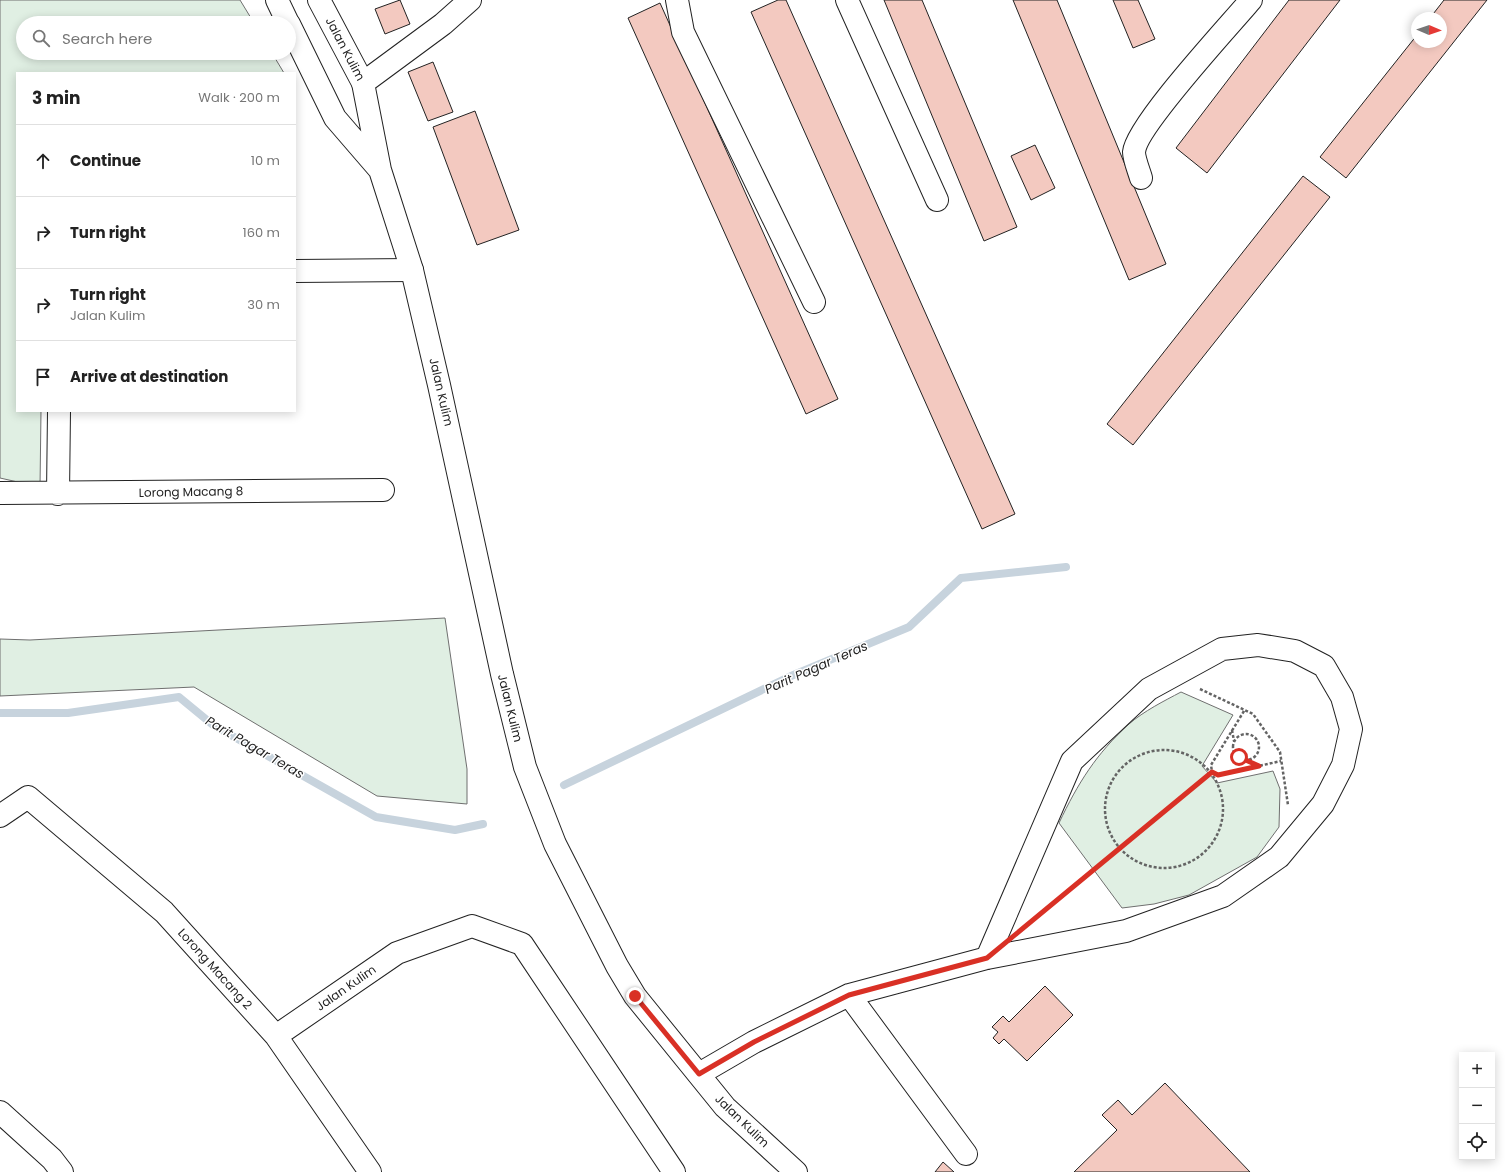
<!DOCTYPE html>
<html lang="en">
<head>
<meta charset="utf-8">
<style>
  :root { --surface:#fff; --page:#f6f6f6; --text:#222; --muted:#767676; --line:#e0e0e0 }
  body { margin:0; font-family:Poppins,sans-serif; background:var(--page); color:var(--text) }
  .controls { position:absolute; right:12px; bottom:12px; display:grid; overflow:hidden; border-radius:0px; box-shadow:0 2px 10px #0003 }
  .controls button { width:36px; height:36px; display:grid; place-items:center; padding:0; border:0; border-bottom:1px solid var(--line); background:var(--surface); color:var(--text); font:20px sans-serif }
  .compass { position:absolute; left:1411px; top:12px; width:36px; height:36px; border-radius:50%; background:var(--surface); box-shadow:0 2px 10px #0003; rotate:92deg }
  .stop { position:absolute; width:12px; height:12px; margin:-9px; border:3px solid #d93025; border-radius:50%; background:#fff }
  .stop.end { background:#d93025; border-color:#fff; box-shadow:0 1px 4px #0008 }
  .list { margin:0; padding:0; list-style:none }
  h2 { display:flex; justify-content:space-between; align-items:center; height:52px; margin:0; padding:0 16px; font-size:17px }
  h2 small { font-size:13px; font-weight:400; color:var(--muted) }
  .list li { display:grid; grid-template-columns:26px 1fr auto; gap:12px; align-items:center; box-sizing:border-box; height:72px; padding:0 16px; border-top:1px solid var(--line) }
  .list b { display:block; font-size:15px; white-space:nowrap }
  .list p { margin:0; font-size:13px; white-space:nowrap; color:var(--muted) }
  .list em { font-size:13px; font-style:normal; color:var(--muted) }
  .icon { flex:none; width:22px; height:22px; fill:none; stroke:currentColor; stroke-width:2; stroke-linecap:round; stroke-linejoin:round }
  .map { position:relative; flex:none; width:1507px; height:1172px; overflow:hidden }
  .search { position:absolute; background:var(--surface); box-shadow:0 2px 10px #0003; left:16px; top:16px; width:280px; height:44px; display:flex; align-items:center; gap:10px; box-sizing:border-box; padding:0 14px; border-radius:22px; color:var(--muted); font-size:15px }
  .panel { position:absolute; background:var(--surface); box-shadow:0 2px 10px #0003; left:16px; top:72px; width:280px; height:340px; border-radius:0px }
  .map>svg:first-child { display:block }
</style>
</head>
<body>
<div class="map">
<svg width="1507" height="1172" viewBox="0 0 1507 1172">
  <rect width="100%" height="100%" fill="#fff"/>
  <!-- green -->
  <path fill="#e0efe3" stroke="#6f6f6f" d="M0 0H240L254 23H23V53H272L284 73H17V411H41L40 487 0 478Z
    M445 618 467 769V804L377 796 194 687 0 696V639L30 640Z
    M1181 692 1233 715 1202 766 1217 783 1273 771 1280 789 1279 827 1257 857 1189 895 1154 904 1122 908 1059 823C1078 783 1096 754 1129 724 1144 711 1164 701 1181 692Z"/>
  <g fill="none" stroke-linecap="round" stroke-linejoin="round">
    <!-- stream -->
    <path stroke="#c7d3dd" stroke-width="8" d="M0 713H68L179 697 213 725 376 817 455 830 483 824
      M564 785 791 676 909 627 961 578 1066 567"/>
  </g>
  <!-- building -->
  <path fill="#f3c9c0" stroke="#222" d="M400 0 410 24 385 34 375 9Z
    M778 0H786L1015 514 982 529 751 12Z
    M884 0H922L1017 227 984 241Z
    M1013 0H1057L1166 264 1129 280Z
    M1113 0H1138L1155 39 1133 48Z
    M1289 0H1340L1207 173 1176 148Z
    M1444 0H1487L1346 178 1320 157 1417 35V42H1441V18H1430Z
    M660 3 838 399 806 414 628 18Z
    M433 62 453 112 428 121 408 72Z
    M475 111 519 230 477 245 433 127Z
    M1035 145 1055 188 1031 200 1011 156Z
    M1303 176 1330 197 1133 445 1107 424Z
    M1045 986 1073 1015 1027 1061 1004 1039 999 1044 993 1038 998 1032 992 1027 1003 1016 1009 1022Z
    M1165 1083 1250 1172H1074L1117 1130 1102 1115 1118 1100 1132 1115Z
    M943 1162 954 1172H935Z"/>
  <g fill="none" stroke-linecap="round" stroke-linejoin="round">
    <!-- minor casing -->
    <g stroke="#222" stroke-width="24">
      <path id="minor" d="M677 0 683 32 814 302
        M847 0 937 200
        M363 83 443 24 470 0
        M1141 178C1139 171 1134 159 1134 152 1136 126 1230 25 1251 0
        M295 271 412 270
        M0 493 383 490
        M58 494 59 411
        M0 816 28 797 164 912 276 1036 370 1172
        M849 995 966 1154
        M276 1036 397 953 472 926 522 944 674 1172
        M699 1074 754 1042 849 995 987 958 1126 931 1223 896 1279 857 1323 804 1343 765 1351 729 1342 697 1324 666 1295 651 1258 645 1222 649 1149 689 1072 761 987 958
        M0 1112 52 1159 62 1172"/>
    </g>
    <!-- major casing -->
    <g stroke="#222" stroke-width="24">
      <path id="major" d="M277 0 288 23
        M319 0 363 83 380 170 412 270 439 385 502 674 525 767 555 844 617 966 635 996 725 1107 796 1172
        M289 24 335 118 379 169"/>
    </g>
    <!-- path -->
    <path stroke="#646464" stroke-width="2.5" stroke-dasharray="3 2" stroke-linecap="butt" d="M1200 689 1253 714 1280 752 1288 805
      M1244 711 1211 765 1212 772 1218 775 1281 761
      M1232 730 1234 741
      M1233 747a13 13 0 1 1 26 0a13 13 0 1 1-26 0Z
      M1105 809a59 59 0 1 1 118 0a59 59 0 1 1-118 0Z
      M1248 760 1259 766
      M1031 922 1212 772"/>
    <!-- minor -->
    <use href="#minor" stroke="#fff" stroke-width="22"/>
    <!-- major -->
    <use href="#major" stroke="#fff" stroke-width="22"/>
  </g>
  <g fill="none" stroke-linecap="round" stroke-linejoin="round">
    <!-- route -->
    <path stroke="#d93025" stroke-width="5" d="M635 996 699 1074 754 1042 849 995 987 958 1212 772 1218 775 1259 766 1239 757"/>
  </g>
  <g text-anchor="middle" stroke-width="3" stroke-linejoin="round" paint-order="stroke">
    <!-- street labels -->
    <g font-size="12" fill="#222" stroke="#fff">
      <text transform="translate(345 49) rotate(62)" y="4">Jalan Kulim</text>
      <text transform="translate(441 392) rotate(77)" y="4">Jalan Kulim</text>
      <text transform="translate(191 492) rotate(-1)" y="4">Lorong Macang 8</text>
      <text transform="translate(510 708) rotate(76)" y="4">Jalan Kulim</text>
      <text transform="translate(215 969) rotate(48)" y="4">Lorong Macang 2</text>
      <text transform="translate(346 988) rotate(-35)" y="4">Jalan Kulim</text>
      <text transform="translate(742 1121) rotate(44)" y="4">Jalan Kulim</text>
    </g>
    <!-- water labels -->
    <g font-size="13" font-style="italic" fill="#222" stroke="#fff">
      <text transform="translate(816 667) rotate(-24)" y="5">Parit Pagar Teras</text>
      <text transform="translate(255 747) rotate(30)" y="5">Parit Pagar Teras</text>
    </g>
  </g>
</svg>
<div class="controls">
<button>+</button>
<button>−</button>
<button><svg class="icon" aria-label="locate" viewBox="0 0 24 24"><circle cx="12" cy="12" r="6"/><path d="M12 2v4M12 18v4M2 12h4M18 12h4"/></svg></button>
</div>
<svg class="compass" viewBox="-18 -18 36 36"><path d="M0-13l5 13h-10z" fill="#e53935"/><path d="M0 13l5-13h-10z" fill="#767676"/></svg>
<div class="stop" style="left:1239px;top:757px"></div>
<div class="stop end" style="left:635px;top:996px"></div>
<div class="search"><svg class="icon" aria-label="search" viewBox="0 0 24 24"><circle cx="10" cy="10" r="6"/><path d="M15 15l6 6"/></svg>Search here</div>
<section class="panel">
<h2>3 min<small>Walk · 200 m</small></h2>
<ul class="list">
<li><svg class="icon" aria-label="ahead" viewBox="0 0 24 24"><path d="M12 20V5M6 11l6-6 6 6"/></svg><div><b>Continue</b></div><em>10 m</em></li>
<li><svg class="icon" aria-label="right" viewBox="0 0 24 24"><path d="M7 20v-9h11M14 6l5 5-5 5"/></svg><div><b>Turn right</b></div><em>160 m</em></li>
<li><svg class="icon" aria-label="right" viewBox="0 0 24 24"><path d="M7 20v-9h11M14 6l5 5-5 5"/></svg><div><b>Turn right</b><p>Jalan Kulim</p></div><em>30 m</em></li>
<li><svg class="icon" aria-label="arrive" viewBox="0 0 24 24"><path d="M6 21V4h12l-3 4 3 4H6"/></svg><div><b>Arrive at destination</b></div></li>
</ul>
</section>
</div>
</body>
</html>
